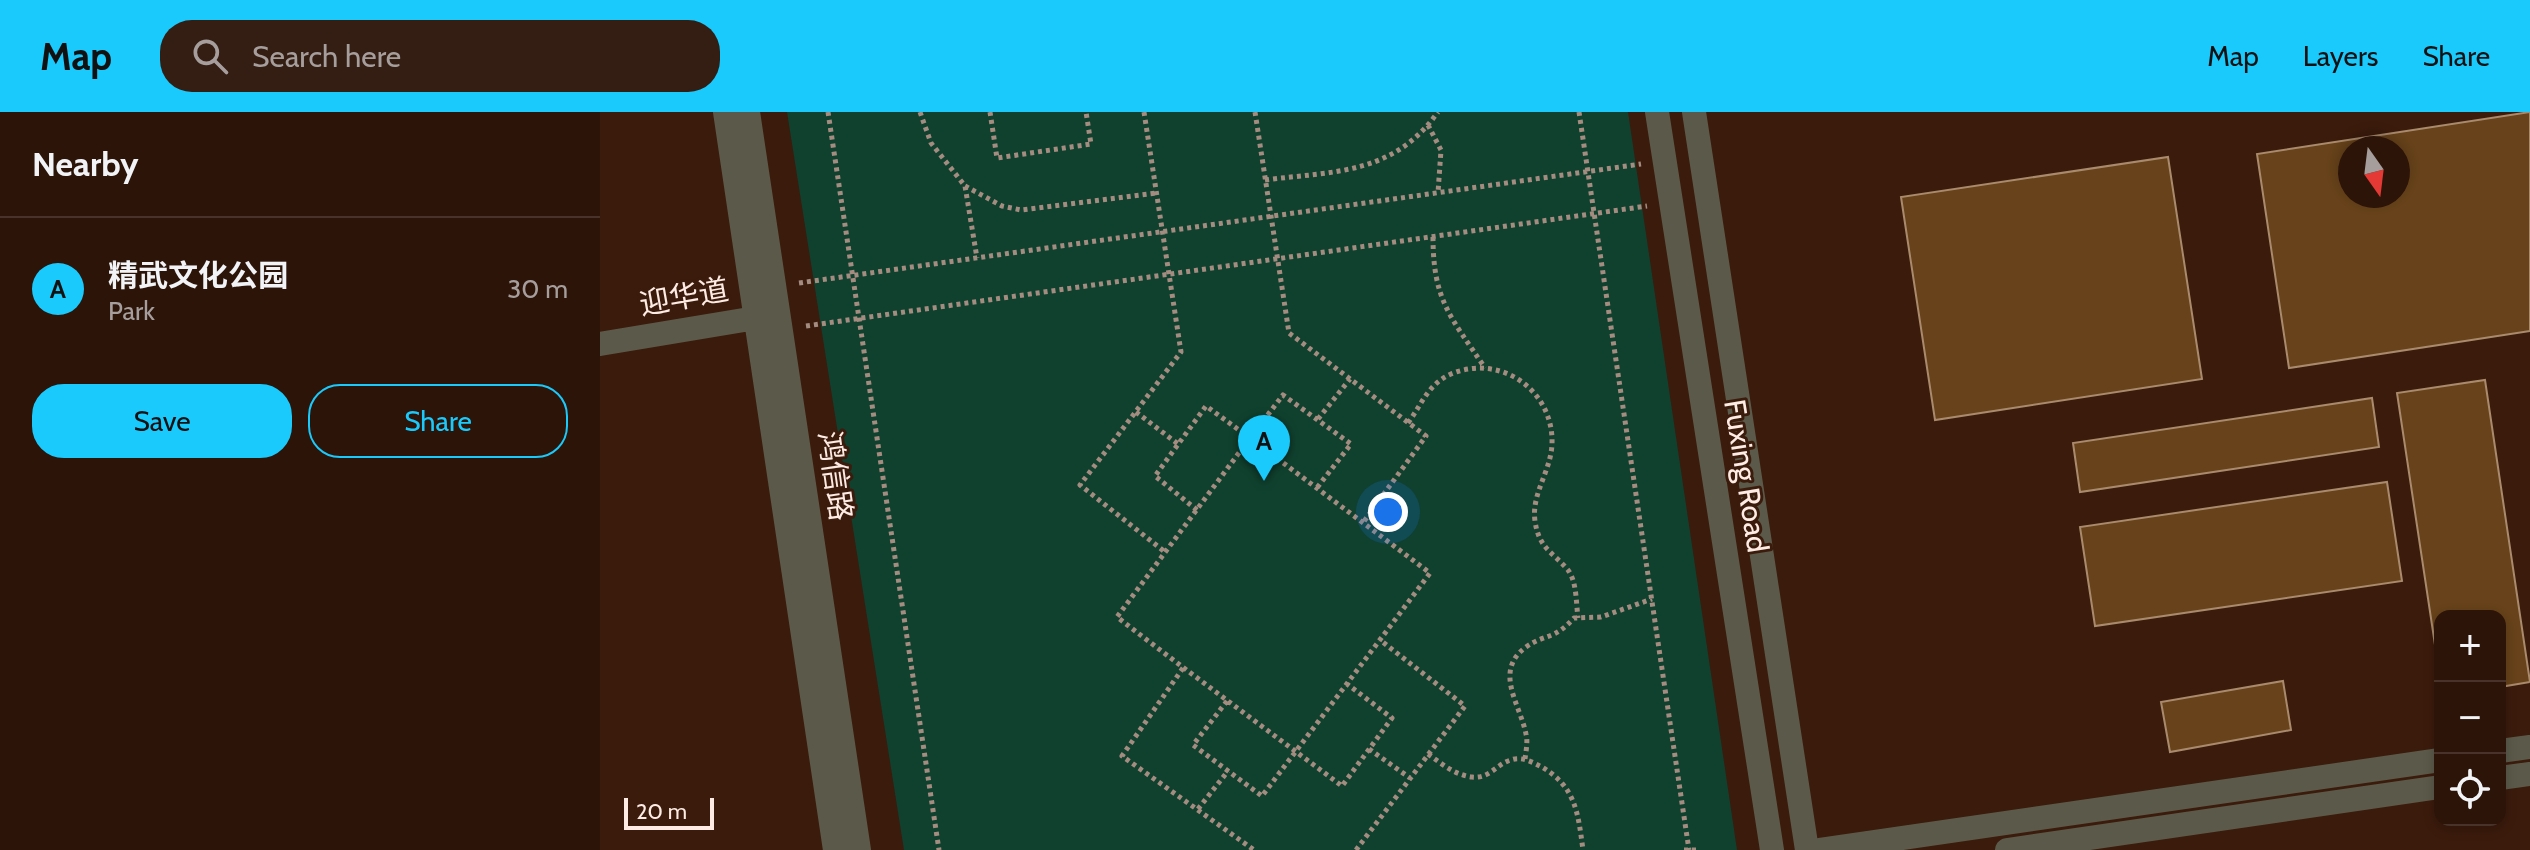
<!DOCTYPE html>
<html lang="en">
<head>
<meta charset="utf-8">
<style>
  :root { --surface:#2c1409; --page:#341d12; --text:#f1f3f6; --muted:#a69e9c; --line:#48332a; --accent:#1acafc }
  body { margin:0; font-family:Cabin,"Noto Sans SC",sans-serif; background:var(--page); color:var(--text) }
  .controls { position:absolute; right:24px; bottom:24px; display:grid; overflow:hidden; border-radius:16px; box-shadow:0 4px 12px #0003 }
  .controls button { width:72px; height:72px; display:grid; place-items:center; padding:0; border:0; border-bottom:2px solid var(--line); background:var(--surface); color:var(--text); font:40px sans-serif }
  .compass { position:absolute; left:1738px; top:24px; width:72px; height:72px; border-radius:50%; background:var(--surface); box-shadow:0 4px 12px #0003; rotate:166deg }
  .scale { position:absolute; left:24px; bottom:20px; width:90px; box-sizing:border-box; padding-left:8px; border:4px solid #feece4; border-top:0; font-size:22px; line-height:28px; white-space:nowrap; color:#feece4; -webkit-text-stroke:6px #3b1b0c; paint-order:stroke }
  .you { position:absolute; left:788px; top:400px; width:28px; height:28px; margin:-20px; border:6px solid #fff; border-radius:50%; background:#1a73e8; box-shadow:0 0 0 12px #1a73e833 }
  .badge { display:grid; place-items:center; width:52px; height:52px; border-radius:50%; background:var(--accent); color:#111; font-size:26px; font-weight:700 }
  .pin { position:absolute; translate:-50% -66px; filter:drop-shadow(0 2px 4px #0008) }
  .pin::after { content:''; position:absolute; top:42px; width:28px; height:24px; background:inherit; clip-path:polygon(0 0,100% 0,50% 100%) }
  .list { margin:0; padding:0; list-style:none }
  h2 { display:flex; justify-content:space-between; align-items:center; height:104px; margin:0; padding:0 32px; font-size:34px }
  h2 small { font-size:26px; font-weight:400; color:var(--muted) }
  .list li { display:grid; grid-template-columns:52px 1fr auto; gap:24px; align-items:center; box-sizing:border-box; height:144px; padding:0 32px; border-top:2px solid var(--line) }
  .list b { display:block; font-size:30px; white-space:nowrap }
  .list p { margin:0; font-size:26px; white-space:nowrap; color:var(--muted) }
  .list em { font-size:26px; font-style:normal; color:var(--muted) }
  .actions { display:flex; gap:16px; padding:24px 32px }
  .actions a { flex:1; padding:18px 0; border:2px solid var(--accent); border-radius:32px; text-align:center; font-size:28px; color:var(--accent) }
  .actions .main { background:var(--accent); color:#111 }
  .icon { flex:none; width:44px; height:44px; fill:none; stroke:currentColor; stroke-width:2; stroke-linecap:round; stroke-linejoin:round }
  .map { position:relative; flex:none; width:1930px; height:738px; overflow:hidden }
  header { display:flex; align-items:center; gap:48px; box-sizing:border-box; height:112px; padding:0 40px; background:var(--accent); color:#111 }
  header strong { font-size:38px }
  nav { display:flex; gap:44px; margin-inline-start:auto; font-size:28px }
  .search { width:560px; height:72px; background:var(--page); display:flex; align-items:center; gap:20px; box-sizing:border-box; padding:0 28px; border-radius:32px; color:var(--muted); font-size:30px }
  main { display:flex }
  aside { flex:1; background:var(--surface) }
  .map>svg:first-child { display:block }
</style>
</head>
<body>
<header>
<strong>Map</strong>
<div class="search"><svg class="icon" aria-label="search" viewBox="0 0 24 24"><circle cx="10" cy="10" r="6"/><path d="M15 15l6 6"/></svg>Search here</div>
<nav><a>Map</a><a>Layers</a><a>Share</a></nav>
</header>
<main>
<aside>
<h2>Nearby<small></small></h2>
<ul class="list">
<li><span class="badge">A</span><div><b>精武文化公园</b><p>Park</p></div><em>30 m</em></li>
</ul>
<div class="actions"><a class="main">Save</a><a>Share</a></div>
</aside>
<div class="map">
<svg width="1930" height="738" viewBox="0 0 1930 738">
  <rect width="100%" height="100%" fill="#3b1b0c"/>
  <!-- green -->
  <path fill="#10412f" d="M187 0H1028L1137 738H304Z"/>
  <!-- building -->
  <path fill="#67421a" stroke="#a98a6c" stroke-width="2" fill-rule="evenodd" d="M1930 0V219L1689 256 1657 42ZM1750 36H1798V84H1750Z
    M1568 45 1602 267 1335 308 1301 85Z
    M1885 268 1930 570 1900 575V504H1840V566L1797 281Z
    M1772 286 1779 335 1480 380 1473 331Z
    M1787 370 1802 469 1495 514 1480 415Z
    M1683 569 1691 618 1570 640 1561 590Z"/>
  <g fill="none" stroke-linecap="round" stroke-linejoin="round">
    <!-- path -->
    <path stroke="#a48c80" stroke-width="5" stroke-dasharray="4 4" stroke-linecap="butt" d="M228 0 339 738
      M320 0 331 31 365 74 377 146
      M390 0 397 46 491 32 486 0
      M544 0 581 240 480 373 565 440
      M655 0 689 221 826 324 762 412
      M979 0 1089 738
      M828 13 841 38 838 81
      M665 68C735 59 793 63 838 0
      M365 74 402 94 421 98 557 81
      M833 125C833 189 851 205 885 256
      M199 171 1041 52
      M206 214 1047 94
      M536 300 578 332
      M718 307 750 267
      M808 311C822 292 828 272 851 262 901 241 954 279 952 332 951 359 931 382 935 409 939 437 953 440 968 458 977 470 976 491 978 506
      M597 398 555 364 606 294 650 326 683 283 751 332 716 377
      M583 556 522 644 654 738
      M627 589 593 633 662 684C718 610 774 536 830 461L650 326 517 505C591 562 667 618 742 674L792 606 747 572
      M769 637 810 666
      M828 642C842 652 855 663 872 665 890 667 896 652 911 648 921 644 932 650 940 654 976 674 978 701 983 738
      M925 647C926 639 928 630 926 622 920 592 893 559 926 535 946 521 953 529 974 506L1001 505 1052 487
      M598 697 628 659
      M756 738 865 594 780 528
      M1084 738H1097"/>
    <!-- tertiary -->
    <path stroke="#5b5a4a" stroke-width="24" d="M125 0 235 738
      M148 0 259 738
      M1057 0 1172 738
      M1094 0 1207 738
      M0 232 168 204
      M1900 639 1930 635
      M1900 666 1930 662
      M1220 738 1840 648
      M1407 738 1840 675"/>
  </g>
  <g text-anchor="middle" stroke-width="6" stroke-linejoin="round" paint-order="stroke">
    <!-- street labels -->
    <g font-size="30" fill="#feece4" stroke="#3b1b0c">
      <text transform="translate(84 185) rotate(-10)" y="10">迎华道</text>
      <text transform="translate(235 364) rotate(82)" y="10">鸿信路</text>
      <text transform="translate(1146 364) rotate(81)" y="10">Fuxing Road</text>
    </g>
  </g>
</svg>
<div class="controls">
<button>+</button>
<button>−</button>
<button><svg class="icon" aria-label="locate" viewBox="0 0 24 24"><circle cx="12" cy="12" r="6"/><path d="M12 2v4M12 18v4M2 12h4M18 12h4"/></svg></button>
</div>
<svg class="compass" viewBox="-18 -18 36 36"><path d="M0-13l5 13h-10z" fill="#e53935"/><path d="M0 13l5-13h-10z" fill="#a69e9c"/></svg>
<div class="scale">20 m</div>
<div class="you"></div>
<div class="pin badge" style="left:664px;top:369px">A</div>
</div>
</main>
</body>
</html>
